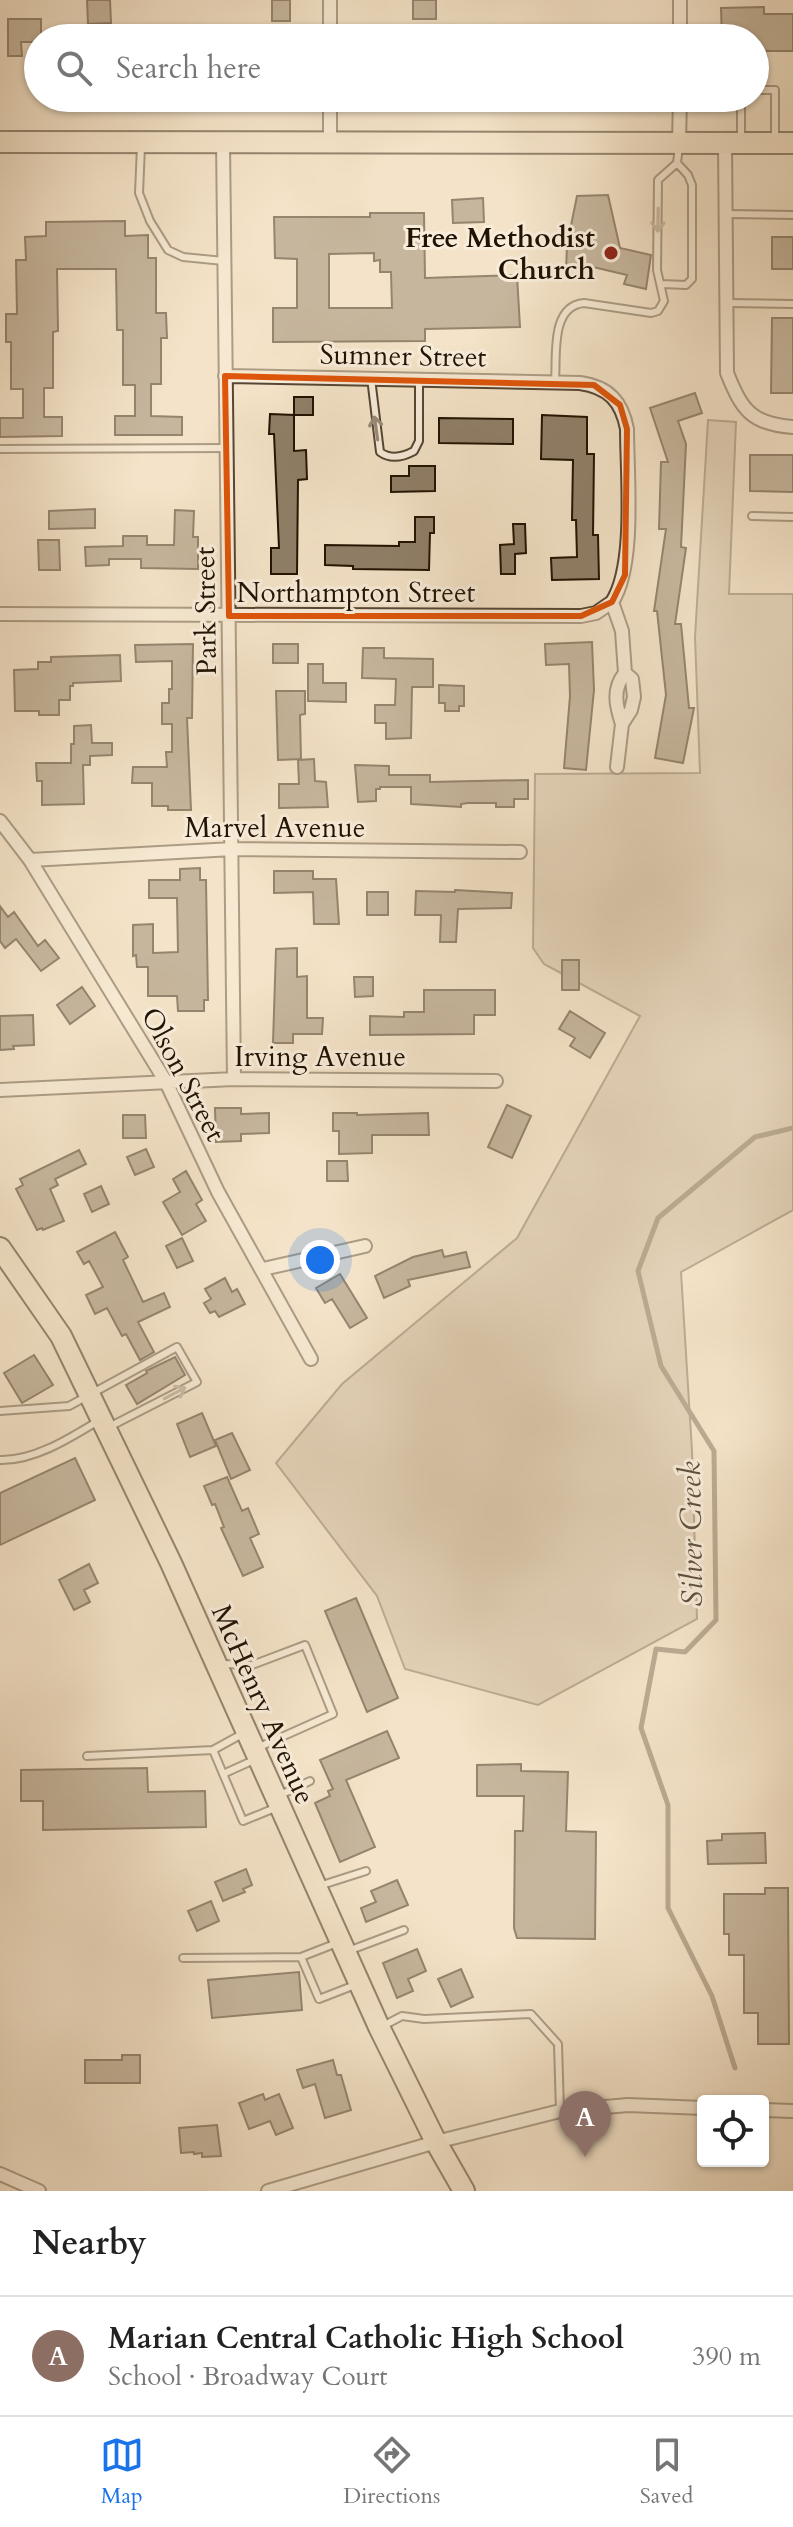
<!DOCTYPE html>
<html lang="en">
<head>
<meta charset="utf-8">
<style>
  :root { --surface:#fff; --page:#f6f6f6; --text:#222; --muted:#767676; --line:#e0e0e0; --accent:#1a73e8 }
  body { margin:0; font-family:Cardo,serif; background:var(--page); color:var(--text) }
  .controls { position:absolute; right:24px; bottom:24px; display:grid; overflow:hidden; border-radius:8px; box-shadow:0 2px 6px #0004 }
  .controls button { width:72px; height:72px; display:grid; place-items:center; padding:0; border:0; border-bottom:2px solid var(--line); background:var(--surface); color:var(--text); font:40px sans-serif }
  .you { position:absolute; left:320px; top:1260px; width:28px; height:28px; margin:-20px; border:6px solid #fff; border-radius:50%; background:#1a73e8; box-shadow:0 0 0 12px #1a73e833 }
  .badge { display:grid; place-items:center; width:52px; height:52px; border-radius:50%; background:var(--accent); color:#fff; font-size:26px; font-weight:700 }
  .pin { position:absolute; translate:-50% -66px; filter:drop-shadow(0 2px 4px #0008) }
  .pin::after { content:''; position:absolute; top:42px; width:28px; height:24px; background:inherit; clip-path:polygon(0 0,100% 0,50% 100%) }
  .list { margin:0; padding:0; list-style:none }
  h2 { display:flex; justify-content:space-between; align-items:center; height:104px; margin:0; padding:0 32px; font-size:34px }
  h2 small { font-size:26px; font-weight:400; color:var(--muted) }
  .list li { display:grid; grid-template-columns:52px 1fr auto; gap:24px; align-items:center; box-sizing:border-box; height:120px; padding:0 32px; border-top:2px solid var(--line) }
  .list b { display:block; font-size:30px; white-space:nowrap }
  .list p { margin:0; font-size:26px; white-space:nowrap; color:var(--muted) }
  .list em { font-size:26px; font-style:normal; color:var(--muted) }
  .icon { flex:none; width:44px; height:44px; fill:none; stroke:currentColor; stroke-width:2; stroke-linecap:round; stroke-linejoin:round }
  .map { position:relative; flex:none; width:793px; height:2191px; overflow:hidden }
  .search { position:absolute; background:var(--surface); box-shadow:0 2px 6px #0004; left:24px; right:24px; top:24px; height:88px; display:flex; align-items:center; gap:20px; box-sizing:border-box; padding:0 28px; border-radius:44px; color:var(--muted); font-size:30px }
  .sheet { height:224px; background:var(--surface) }
  nav { display:flex; justify-content:space-around; align-items:center; box-sizing:border-box; height:112px; border-top:2px solid var(--line); background:var(--surface); font-size:22px; color:var(--muted) }
  nav a { display:grid; justify-items:center; gap:4px }
  nav .on { color:var(--accent) }
  .map>svg:first-child { display:block }
</style>
</head>
<body>
<div class="map">
<svg width="793" height="2191" viewBox="0 0 793 2191">
  <rect width="100%" height="100%" fill="#f4e3c8"/>
  <filter id="stains"><feTurbulence type="fractalNoise" baseFrequency=".0025" numOctaves="4"/><feColorMatrix values="0 0 0 0 .2 0 0 0 0 .09 0 0 0 0 .02 0 0 0 .5 -.17"/></filter>
  <radialGradient id="worn" r=".72"><stop offset=".6" stop-color="#630" stop-opacity="0"/><stop offset="1" stop-color="#630" stop-opacity=".3"/></radialGradient>
  <!-- green -->
  <path fill="#d0bfa6" stroke="#796854" stroke-width="2" d="M708 420 736 422 729 594H793V1210L681 1272 692 1451 697 1619 538 1705 405 1669 377 1596 276 1463 342 1384 517 1238 640 1016 544 964 533 948 535 774 700 773 695 637Z"/>
  <g fill="none" stroke-linecap="round" stroke-linejoin="round">
    <!-- stream -->
    <path stroke="#756550" stroke-width="5" d="M735 2068 712 1996 668 1908V1805L641 1728 656 1649 685 1652 716 1620 714 1451 661 1366 638 1271 658 1218 755 1137 793 1128"/>
  </g>
  <!-- building -->
  <path fill="#8f7f68" stroke="#221201" stroke-width="2" fill-rule="evenodd" d="M87 0H110L111 23 88 24Z
    M272 0H290V21H272Z
    M413 0H436V19H413Z
    M764 7V14H793V51H755V38H722L721 8Z
    M8 19H41V38H38V42H21L22 56H8Z
    M608 195 620 248 651 255 646 289 624 284 627 275 593 267 566 271 567 245 577 196Z
    M483 198 484 222 453 223 452 200Z
    M370 213H424L425 278 517 275 520 327 425 329V341L273 342V308H297V259L275 258 274 217H370ZM374 253V261L380 260V272H391L392 308H329V254Z
    M125 221V236L148 235V258H156V313H166L167 338H161V384H151V416L182 417V435H115V416H135V385H123V330H117L116 269H57L58 331 53 332V388H44V417H62V436L0 437V418H23V389H11V342H6V314H17L16 260H26L25 237 46 236V222Z
    M772 237H793V269H772Z
    M772 318H793V393H771Z
    M695 393 702 413 678 421 686 444 681 547 686 548 675 624H681L689 708H694L683 763 655 758 666 695 657 611H654L666 529H659L661 462H668L650 408Z
    M294 397H313V415H294Z
    M270 414 294 415V451L306 450 307 479 298 480 297 574H271V548H279L274 434H269Z
    M542 415 587 417V454H594L593 535H598L599 579 552 580 551 558 577 557 576 520H572L573 460 541 459Z
    M439 418 513 419V444L439 443Z
    M750 455H793V492L750 491Z
    M409 466H435V491L391 492V476H409Z
    M95 509V528L49 529V511Z
    M175 510 194 511 193 537H198V569L141 568V559H109V565L86 566 85 547 123 546V536H147V545H174Z
    M415 517H434V533H430L429 570 353 569V566L325 565V545L399 546V542H415Z
    M513 524H525L526 553 515 554V574H501L500 545 514 544Z
    M38 540H59L60 570H39Z
    M592 642 594 690 586 770 564 768 570 696 569 664 546 665 545 644Z
    M193 644 192 718H187L191 810H168V806H152V783H132L133 767H167L166 752H172V724H162V703H169V689H172V661L136 662 135 645Z
    M273 644H298V663H273Z
    M363 648H384V658L433 659V687H412L411 738 386 739V723H375V705H395L396 679 362 678Z
    M120 655 121 681 73 683V686H70V700H59V715H39V711H15L14 670 38 669V662H51V657Z
    M308 664H323V683H346V702L308 701Z
    M439 685 464 686V706H459V711H445V703H439Z
    M276 691H305V714L300 715 301 759 278 760Z
    M91 725 92 743H112V755L90 756V765H83L84 804 42 805V781H37L36 763H71V744H74V726Z
    M314 759 315 781 326 782 328 807 279 808V784H299L298 760Z
    M355 765 389 766V775H430V782L528 780V799H514V807H496V803H468L461 804V807L411 804V787H380V789H376V801L358 802Z
    M200 868V880H206L208 1000H204V1011H178L177 996H148V967H137L136 955 133 956V925L153 924V953L178 952 177 898H149V880H180V869Z
    M274 871H313V879H336L339 924H314L313 892 274 893Z
    M455 890 512 893 511 908 458 909 456 942H440L441 915H415L416 891 455 892Z
    M367 892H388V915H367Z
    M0 906 8 917 14 912 38 946 45 940 59 958 41 971 16 939 5 948 0 941Z
    M297 948V977L307 976V1018H323L322 1034H293V1043H273L276 949Z
    M562 960H579V990H562Z
    M354 977H373V996L355 997Z
    M82 987 95 1006 70 1024 57 1005Z
    M424 990H495V1015H474V1034L370 1035V1016L404 1017V1012H424Z
    M570 1011 605 1033 590 1058 570 1046 575 1038 559 1029Z
    M33 1015 34 1045 13 1046 14 1049 0 1050V1016Z
    M507 1105 531 1116 512 1158 488 1147Z
    M215 1108H241V1114L269 1113V1133L241 1134V1141L216 1142Z
    M333 1113H357V1115L428 1113 429 1135H372V1153L339 1154V1131H333Z
    M123 1115H145L146 1138H123Z
    M146 1149 154 1167 135 1175 127 1157Z
    M79 1150 86 1164 55 1179 58 1185 50 1189 64 1221 43 1230 42 1228 37 1230 16 1189 23 1185 20 1179Z
    M327 1161H347L348 1181H327Z
    M186 1171 202 1200 196 1204 206 1221 182 1235 163 1202 180 1192 173 1179Z
    M101 1186 109 1204 92 1212 84 1194Z
    M115 1232 128 1257 123 1260 143 1302 164 1293 170 1307 138 1322 154 1352 140 1360 126 1334 122 1336 107 1308 95 1314 86 1295 103 1287 89 1261 84 1264 77 1252Z
    M182 1238 193 1261 177 1268 166 1246Z
    M442 1250 444 1257 466 1252 470 1267 408 1280 410 1286 384 1298 375 1276 413 1257Z
    M340 1274 367 1318 350 1328 332 1299 325 1303 316 1288Z
    M225 1278 232 1292 237 1289 245 1304 219 1317 215 1311 210 1313 204 1303 211 1299 205 1289Z
    M34 1355 53 1385 22 1403 4 1373Z
    M175 1357 185 1375 137 1404 126 1385 147 1373 146 1371Z
    M202 1413 216 1446 190 1457 177 1424Z
    M232 1433 250 1470 231 1479 215 1440Z
    M75 1458 95 1500 0 1545V1493Z
    M227 1477 242 1511 248 1508 259 1534 250 1538 263 1567 243 1576 221 1528 224 1527 215 1504 212 1505 204 1486Z
    M89 1564 98 1583 84 1590 90 1602 74 1610 59 1580Z
    M356 1598 398 1698 367 1712 325 1611Z
    M387 1731 399 1758 346 1780 375 1847 340 1862 315 1803 330 1796 328 1791 333 1789 320 1760Z
    M521 1764V1771L568 1772 566 1831 596 1832 595 1939 517 1938 514 1928 515 1831H523L524 1796H477V1765Z
    M147 1768 148 1792 205 1791 206 1827 43 1830V1801H21V1770Z
    M765 1833 766 1863 708 1864 707 1841 722 1840V1834Z
    M246 1869 252 1885 243 1889 245 1892 223 1901 215 1882Z
    M397 1880 408 1905 366 1922 361 1908 376 1902 371 1891Z
    M765 1888H788L789 2044H758V2013H744V1955H729V1934H724V1894H765Z
    M211 1901 219 1921 197 1931 188 1911Z
    M417 1949 426 1971 408 1979 413 1991 397 1998 383 1963Z
    M461 1969 473 1997 451 2007 438 1979Z
    M299 1972 302 2010 212 2018 208 1980Z
    M122 2055H140V2083H85V2060H122Z
    M333 2060 337 2075H341L351 2110 325 2118 315 2084 303 2088 297 2070Z
    M263 2094 265 2100 279 2094 293 2128 276 2135 270 2121 249 2129 239 2103Z
    M217 2125 221 2156 202 2157V2153L194 2154V2152L181 2153 179 2128Z"/>
  <g fill="none" stroke-linecap="round" stroke-linejoin="round">
    <!-- service casing -->
    <g stroke="#564633" stroke-width="10">
      <path id="service" d="M755 90H775V139
        M741 138V98
        M141 146 139 193 150 221 168 250 183 257 224 261
        M726 214 793 215
        M662 284 686 285 692 279V185L688 175 677 163
        M727 303 793 304
        M371 378 380 452C391 460 403 457 414 451L419 441V379
        M555 381C557 356 550 306 584 303L651 313 658 311 664 301 657 270 658 180 677 163 679 146
        M0 449 227 448
        M752 516 793 517
        M0 1411 69 1406 177 1347 197 1382 109 1427
        M0 1460C34 1461 70 1438 98 1421
        M222 1664 252 1665 305 1645 333 1714 257 1748
        M213 1750 243 1821 275 1808
        M87 1756 213 1750 244 1733
        M223 1774 254 1760
        M278 1796 310 1781
        M322 1885 366 1871
        M348 1951 404 1930
        M301 1957 319 1999 355 1985
        M183 1958 301 1957 337 1943
        M381 2027 402 2016 424 2019 531 2014 558 2044 560 2111"/>
    </g>
    <!-- minor casing -->
    <g stroke="#564633" stroke-width="16">
      <path id="minor" d="M330 38V0
        M680 38V0
        M223 142 234 1079
        M330 143V98
        M679 143 680 98
        M725 143 727 373C742 410 751 424 793 427
        M225 376 580 383C609 387 622 402 627 429 627 474 636 566 612 602L622 631 625 673 632 679 634 697 631 710 622 724 617 767
        M0 614 581 616 596 613 612 602
        M622 724C616 706 612 689 625 673
        M0 821 30 860 166 1082 218 1192 311 1359
        M30 860 233 849 520 852
        M0 1090 234 1079 496 1081
        M263 1269 365 1246
        M763 2110 793 2111
        M0 2174 39 2191
        M268 2191 436 2142 560 2111 628 2105 703 2108"/>
    </g>
    <!-- primary casing -->
    <g stroke="#221201" stroke-width="24">
      <path id="primary" d="M0 142 793 143
        M0 1248 61 1336 171 1563 379 2027 436 2142 464 2191"/>
    </g>
    <!-- service -->
    <use href="#service" stroke="#f8eddb" stroke-width="6"/>
    <!-- minor -->
    <use href="#minor" stroke="#f8eddb" stroke-width="12"/>
    <!-- primary -->
    <use href="#primary" stroke="#f4e3c8" stroke-width="20"/>
  </g>
  <!-- one-way arrows -->
  <defs><path id="oneway-shaft" d="M-6 0H5M1.5-3L5.5 0L1.5 3" fill="none" stroke-width="1.6" stroke-linecap="round" stroke-linejoin="round" transform="scale(2)"/></defs>
  <g stroke="#988a79">
    <use href="#oneway-shaft" transform="translate(658 220) rotate(91)"/>
    <use href="#oneway-shaft" transform="translate(376 428) rotate(-98)"/>
    <use href="#oneway-shaft" transform="translate(175 1393) rotate(-28)"/>
  </g>
  <!-- marked area -->
  <path d="M0 0H793V2191H0ZM225 376 594 385 620 405 627 429 625 575 612 602 581 616H229Z" fill="#f4e3c8" fill-opacity=".55" fill-rule="evenodd"/>
  <path fill="none" stroke="#de550b" stroke-width="6" stroke-linejoin="round" d="M225 376 594 385 620 405 627 429 625 575 612 602 581 616H229Z"/>
  <!-- markers -->
  <circle fill="#8f2418" stroke="#f8eddb" stroke-width="3" cx="611" cy="253" r="8"/>
  <g text-anchor="middle" stroke-width="6" stroke-linejoin="round" paint-order="stroke">
    <!-- poi labels -->
    <g font-size="28" font-weight="bold" fill="#221201" stroke="#f8eddb" text-anchor="end">
      <text x="595" y="247">Free Methodist<tspan x="595" dy="32">Church</tspan></text>
    </g>
    <!-- street labels -->
    <g font-size="28" fill="#221201" stroke="#f8eddb">
      <text transform="translate(403 355) rotate(1)" y="10">Sumner Street</text>
      <text x="356" y="602">Northampton Street</text>
      <text transform="translate(205 611) rotate(-91)" y="10">Park Street</text>
      <text x="275" y="837">Marvel Avenue</text>
      <text x="320" y="1066">Irving Avenue</text>
      <text transform="translate(184 1074) rotate(62)" y="10">Olson Street</text>
      <text transform="translate(264 1704) rotate(66)" y="10">McHenry Avenue</text>
    </g>
    <!-- water labels -->
    <g font-size="30" font-style="italic" fill="#61503c" stroke="#f8eddb">
      <text transform="translate(691 1534) rotate(-91)" y="10">Silver Creek</text>
    </g>
  </g>
  <rect width="100%" height="100%" filter="url(#stains)"/>
  <rect width="100%" height="100%" fill="url(#worn)"/>
</svg>
<div class="controls">
<button><svg class="icon" aria-label="locate" viewBox="0 0 24 24"><circle cx="12" cy="12" r="6"/><path d="M12 2v4M12 18v4M2 12h4M18 12h4"/></svg></button>
</div>
<div class="you"></div>
<div class="pin badge" style="left:585px;top:2157px;background:#8d6e63">A</div>
<div class="search"><svg class="icon" aria-label="search" viewBox="0 0 24 24"><circle cx="10" cy="10" r="6"/><path d="M15 15l6 6"/></svg>Search here</div>
</div>
<section class="sheet">
<h2>Nearby<small></small></h2>
<ul class="list">
<li><span class="badge" style="background:#8d6e63">A</span><div><b>Marian Central Catholic High School</b><p>School · Broadway Court</p></div><em>390 m</em></li>
</ul>
</section>
<nav>
<a class="on"><svg class="icon" aria-label="map" viewBox="0 0 24 24"><path d="M3 6l6-2 6 2 6-2v14l-6 2-6-2-6 2zM9 4v14M15 6v14"/></svg>Map</a>
<a><svg class="icon" aria-label="directions" viewBox="0 0 24 24"><path d="M12 3l9 9-9 9-9-9zM9 14v-3h6M13 9l2 2-2 2"/></svg>Directions</a>
<a><svg class="icon" aria-label="saved" viewBox="0 0 24 24"><path d="M7 4h10v16l-5-4-5 4z"/></svg>Saved</a>
</nav>
</body>
</html>
